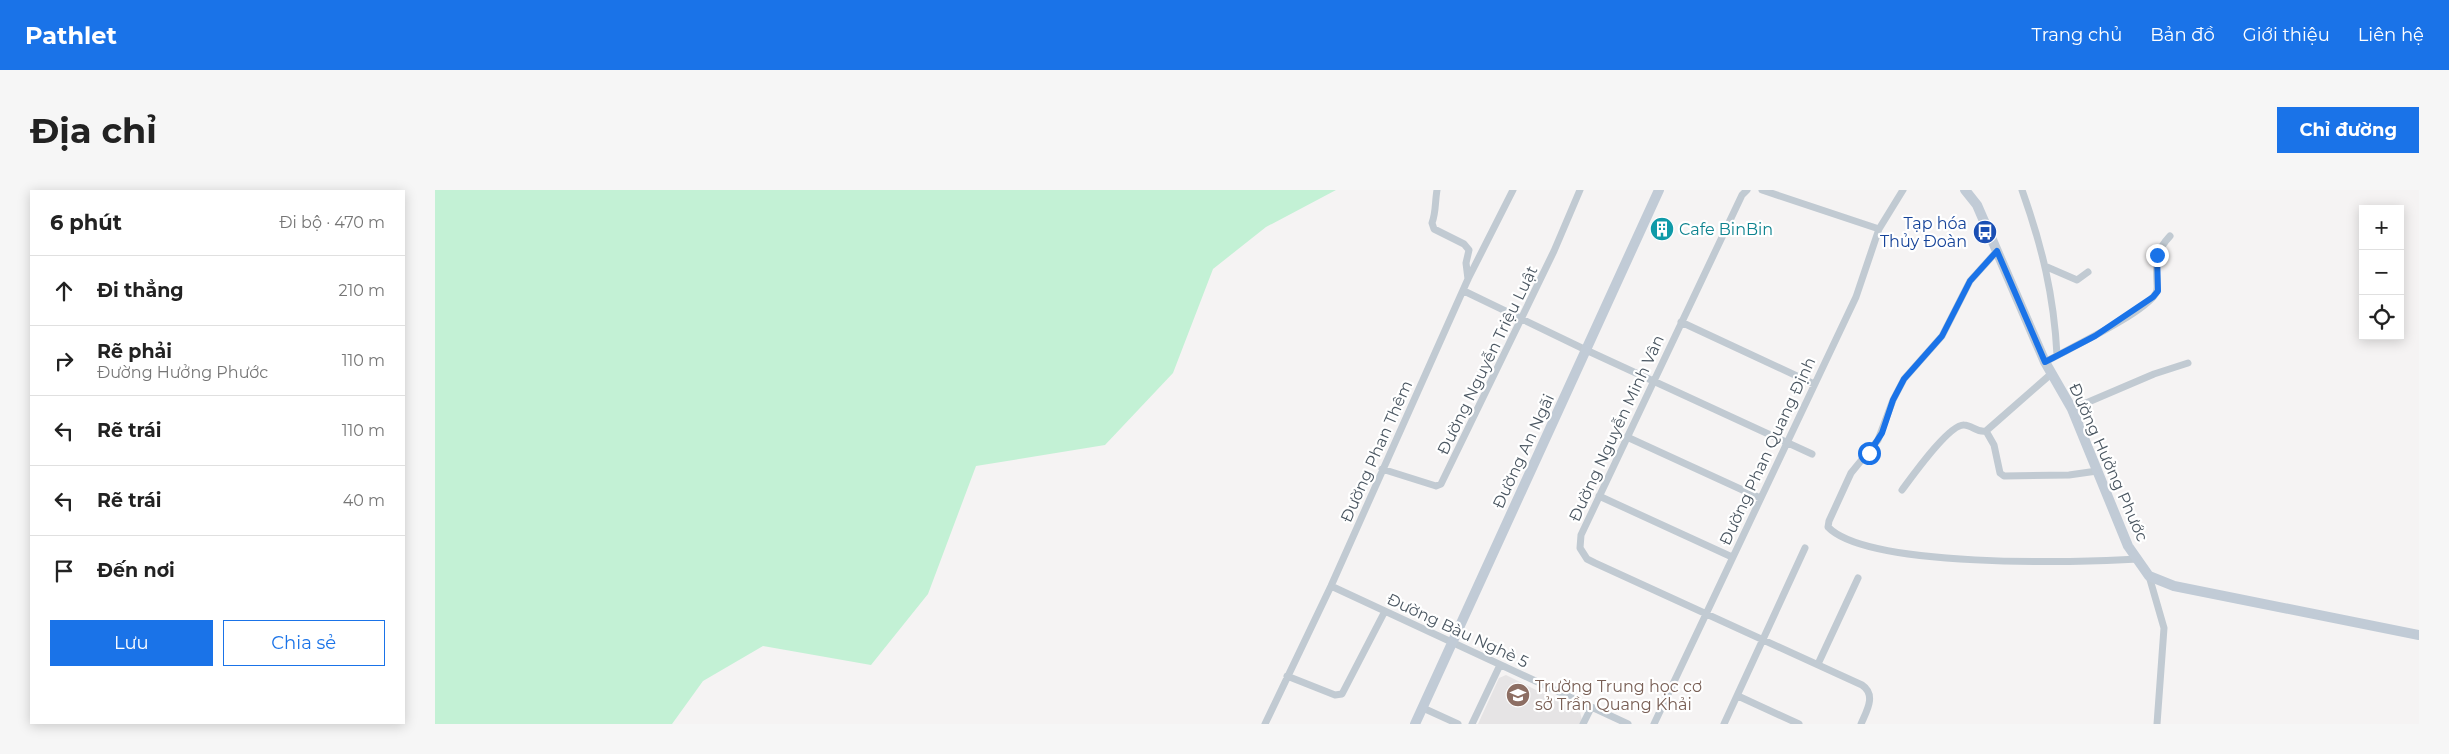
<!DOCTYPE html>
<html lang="vi">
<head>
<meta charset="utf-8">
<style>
  :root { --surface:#fff; --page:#f6f6f6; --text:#222; --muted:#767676; --line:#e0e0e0; --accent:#1a73e8 }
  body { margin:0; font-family:Montserrat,sans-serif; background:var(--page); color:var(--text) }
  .controls { position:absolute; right:15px; top:15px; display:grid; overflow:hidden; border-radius:0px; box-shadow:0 2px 12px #0003 }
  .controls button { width:45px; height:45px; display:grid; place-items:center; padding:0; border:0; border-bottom:1px solid var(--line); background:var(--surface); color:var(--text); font:25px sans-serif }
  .stop { position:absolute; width:15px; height:15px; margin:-11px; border:4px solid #1a73e8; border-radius:50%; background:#fff }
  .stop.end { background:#1a73e8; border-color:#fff; box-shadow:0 1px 5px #0008 }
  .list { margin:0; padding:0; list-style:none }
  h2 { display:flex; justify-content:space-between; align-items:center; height:65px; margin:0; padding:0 20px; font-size:21px }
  h2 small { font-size:16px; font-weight:400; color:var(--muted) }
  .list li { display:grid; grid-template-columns:32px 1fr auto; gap:15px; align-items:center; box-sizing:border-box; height:70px; padding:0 20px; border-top:1px solid var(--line) }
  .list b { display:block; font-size:19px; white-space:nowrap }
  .list p { margin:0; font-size:16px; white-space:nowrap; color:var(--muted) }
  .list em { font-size:16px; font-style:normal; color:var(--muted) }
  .actions { display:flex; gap:10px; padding:15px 20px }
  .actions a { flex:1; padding:11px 0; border:1px solid var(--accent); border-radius:0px; text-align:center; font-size:18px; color:var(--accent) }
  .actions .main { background:var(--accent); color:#fff }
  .icon { flex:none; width:28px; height:28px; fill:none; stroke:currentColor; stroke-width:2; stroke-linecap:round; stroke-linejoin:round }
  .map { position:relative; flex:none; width:1984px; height:534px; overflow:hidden; border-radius:0px }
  header { display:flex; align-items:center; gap:30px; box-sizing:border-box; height:70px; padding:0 25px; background:var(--accent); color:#fff }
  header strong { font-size:24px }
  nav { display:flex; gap:28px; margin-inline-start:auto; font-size:18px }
  .intro { display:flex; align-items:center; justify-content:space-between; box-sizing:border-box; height:120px; padding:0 30px }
  h1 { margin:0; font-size:35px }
  .button { padding:12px 22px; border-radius:0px; background:var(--accent); color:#fff; font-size:18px; font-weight:700 }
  main { display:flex; gap:30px; padding:0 30px }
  aside { flex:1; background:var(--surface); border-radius:0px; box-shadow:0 2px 12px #0003 }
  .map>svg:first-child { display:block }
</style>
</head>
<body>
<header>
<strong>Pathlet</strong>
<nav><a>Trang chủ</a><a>Bản đồ</a><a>Giới thiệu</a><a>Liên hệ</a></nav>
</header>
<div class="intro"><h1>Địa chỉ</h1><a class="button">Chỉ đường</a></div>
<main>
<aside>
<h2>6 phút<small>Đi bộ · 470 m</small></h2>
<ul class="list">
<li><svg class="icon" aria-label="ahead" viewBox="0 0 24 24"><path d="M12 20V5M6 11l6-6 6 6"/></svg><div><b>Đi thẳng</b></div><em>210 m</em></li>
<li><svg class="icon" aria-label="right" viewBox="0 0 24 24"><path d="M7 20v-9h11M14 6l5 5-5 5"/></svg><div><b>Rẽ phải</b><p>Đường Hưởng Phước</p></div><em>110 m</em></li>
<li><svg class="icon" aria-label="left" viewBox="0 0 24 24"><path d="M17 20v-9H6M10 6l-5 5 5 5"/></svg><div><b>Rẽ trái</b></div><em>110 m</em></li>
<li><svg class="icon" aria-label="left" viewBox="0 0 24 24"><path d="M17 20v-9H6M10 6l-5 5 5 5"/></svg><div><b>Rẽ trái</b></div><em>40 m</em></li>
<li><svg class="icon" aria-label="arrive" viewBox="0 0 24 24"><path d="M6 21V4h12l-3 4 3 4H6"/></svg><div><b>Đến nơi</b></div></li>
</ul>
<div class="actions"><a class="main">Lưu</a><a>Chia sẻ</a></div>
</aside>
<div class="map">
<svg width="1984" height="534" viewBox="0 0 1984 534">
  <rect width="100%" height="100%" fill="#f5f3f3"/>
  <!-- education -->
  <path fill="#e6e4e5" d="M1071 485 1145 522 1147 530 1145 534H1043L1064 488Z"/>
  <!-- green -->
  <path fill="#c3f1d5" d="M0 0H901L831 37 778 79 738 183 670 255 541 276 493 404 436 475 328 456 268 491 237 534H0Z"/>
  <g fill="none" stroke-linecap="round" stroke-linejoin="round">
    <!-- minor -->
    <path stroke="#c1cad2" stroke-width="7" d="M1002 0C1000 11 1001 23 997 33L999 39 1029 54 1034 60 1031 73 1033 89
      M1312 0 1307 5 1146 345 1145 358 1152 369 1160 373 1427 495C1442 505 1431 522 1426 534
      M1327 0 1444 39
      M1587 0C1607 56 1619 106 1622 165
      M1562 61 1535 91 1507 146 1469 189 1458 210 1443 250 1416 283 1394 331 1393 337C1432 378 1643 373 1703 369
      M1612 77 1642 90 1653 82
      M1029 101 1151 160 1377 264
      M1246 132 1379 194
      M1610 172C1633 159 1710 123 1721 103 1723 99 1722 96 1722 92 1721 71 1720 62 1735 46
      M1637 219 1719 184 1753 173
      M1551 241 1559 255 1565 283 1569 286 1634 285 1662 281
      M1192 247 1325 308
      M947 279 1001 296 1006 294 1119 61 1145 0
      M1467 300C1476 288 1514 234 1529 235 1537 235 1542 243 1551 241L1616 184
      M1164 306 1297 367
      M1714 386 1729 438 1722 534
      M896 396 1193 534
      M1383 474 1423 388
      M852 486 900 505 907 504 950 421
      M1303 506 1364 534
      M988 518 1023 534
      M830 534 896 396 1033 89 1078 0
      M1037 534 1065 475
      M1148 534 1156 518
      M1219 534 1421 107 1444 39 1468 0
      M1289 534 1370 358"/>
    <!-- secondary -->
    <path stroke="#c1cbd6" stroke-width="10" d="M1530 0 1542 15 1610 172 1637 219 1693 356 1714 386 1739 396 1984 445
      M980 534 1224 0"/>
  </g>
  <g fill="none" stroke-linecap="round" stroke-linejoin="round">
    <!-- route -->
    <path stroke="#1a73e8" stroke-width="6" d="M1434 263 1447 243 1458 210 1469 189 1507 146 1535 91 1562 61 1610 172 1660 146 1718 107 1723 101 1722 65"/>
  </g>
  <!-- icons -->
  <defs>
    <g id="building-disc" transform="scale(1.25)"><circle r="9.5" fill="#0f9aa8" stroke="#fff"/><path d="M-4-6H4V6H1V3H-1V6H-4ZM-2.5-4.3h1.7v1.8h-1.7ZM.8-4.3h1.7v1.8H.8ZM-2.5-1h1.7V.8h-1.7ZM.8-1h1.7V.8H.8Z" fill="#fff"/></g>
    <g id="bus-disc" transform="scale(1.25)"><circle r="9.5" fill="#1a4fb4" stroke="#fff"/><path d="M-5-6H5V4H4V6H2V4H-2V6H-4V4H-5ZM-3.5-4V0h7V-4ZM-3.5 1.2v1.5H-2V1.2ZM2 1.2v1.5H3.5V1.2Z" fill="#fff"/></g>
    <g id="school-disc" transform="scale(1.25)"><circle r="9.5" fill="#8d6e63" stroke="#fff"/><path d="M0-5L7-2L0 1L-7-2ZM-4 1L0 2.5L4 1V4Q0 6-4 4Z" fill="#fff"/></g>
  </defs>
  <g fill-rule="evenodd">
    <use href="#building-disc" x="1227" y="39"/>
    <use href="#bus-disc" x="1550" y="42"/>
    <use href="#school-disc" x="1083" y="505"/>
  </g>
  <g text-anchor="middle" stroke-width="4.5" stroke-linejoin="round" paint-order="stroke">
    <!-- transit labels -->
    <g font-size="16" fill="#164399" stroke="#fff" text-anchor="end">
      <text x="1532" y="39">Tạp hóa<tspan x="1532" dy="18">Thủy Đoàn</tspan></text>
    </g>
    <!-- culture labels -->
    <g font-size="16" fill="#0d838f" stroke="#fff" text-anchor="start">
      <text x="1244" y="45">Cafe BinBin</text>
    </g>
    <!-- street labels -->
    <g font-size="16" fill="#4a5661" stroke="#fff">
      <text transform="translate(1052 170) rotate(-64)" y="6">Đường Nguyễn Triệu Luật</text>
      <text transform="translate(1181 238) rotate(-65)" y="6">Đường Nguyễn Minh Vân</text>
      <text transform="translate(941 261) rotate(-66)" y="6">Đường Phan Thêm</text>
      <text transform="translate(1088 261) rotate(-65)" y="6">Đường An Ngãi</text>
      <text transform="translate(1332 261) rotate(-65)" y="6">Đường Phan Quang Định</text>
      <text transform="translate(1674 272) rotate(66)" y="6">Đường Hưởng Phước</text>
      <text transform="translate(1023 440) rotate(25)" y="6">Đường Bàu Nghè 5</text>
    </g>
    <!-- education labels -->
    <g font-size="16" fill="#785e54" stroke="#fff" text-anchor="start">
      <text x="1100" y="502">Trường Trung học cơ<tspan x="1100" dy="18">sở Trần Quang Khải</tspan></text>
    </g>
  </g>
</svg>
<div class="controls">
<button>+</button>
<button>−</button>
<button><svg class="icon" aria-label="locate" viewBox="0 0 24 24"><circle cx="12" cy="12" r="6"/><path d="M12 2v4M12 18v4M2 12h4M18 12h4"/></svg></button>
</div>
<div class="stop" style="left:1434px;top:263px"></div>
<div class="stop end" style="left:1722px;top:65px"></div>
</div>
</main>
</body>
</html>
